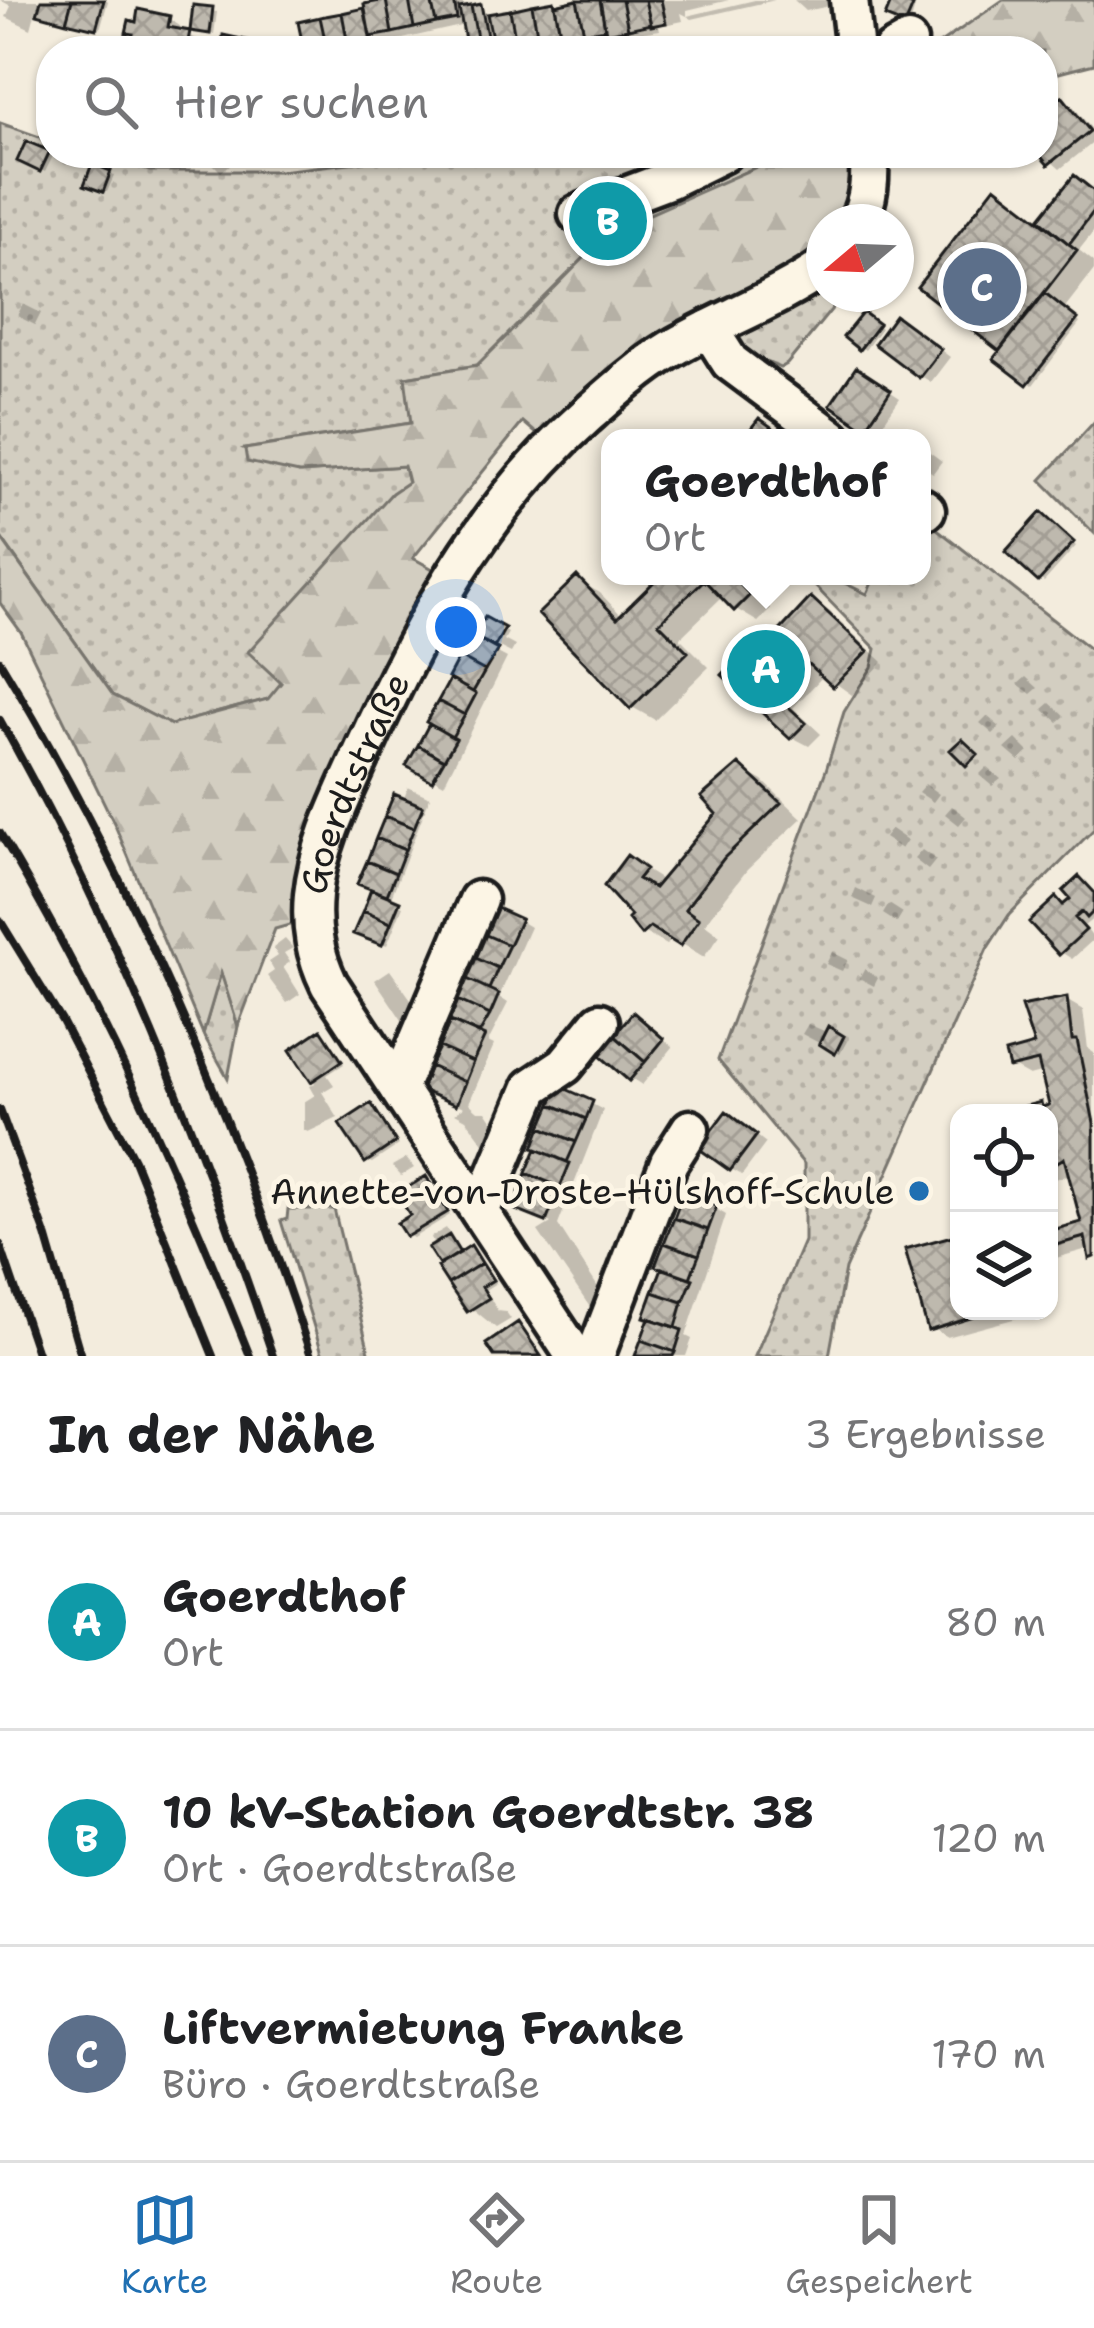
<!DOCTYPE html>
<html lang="de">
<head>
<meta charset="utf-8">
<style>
  :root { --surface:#fff; --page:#f2f2f2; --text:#202124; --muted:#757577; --line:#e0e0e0; --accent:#1f6fb2 }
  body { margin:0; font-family:"Shantell Sans",sans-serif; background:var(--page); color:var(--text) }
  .controls { position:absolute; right:36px; bottom:36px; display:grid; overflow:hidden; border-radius:24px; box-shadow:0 3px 9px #0004 }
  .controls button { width:108px; height:108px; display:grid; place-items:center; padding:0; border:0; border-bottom:3px solid var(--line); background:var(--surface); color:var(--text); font:60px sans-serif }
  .compass { position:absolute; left:806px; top:204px; width:108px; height:108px; border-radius:50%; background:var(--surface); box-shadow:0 3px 9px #0004; rotate:251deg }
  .you { position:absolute; left:456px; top:627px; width:42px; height:42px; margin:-30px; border:9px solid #fff; border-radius:50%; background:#1a73e8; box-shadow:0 0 0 18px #1a73e833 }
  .badge { display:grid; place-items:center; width:78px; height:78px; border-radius:50%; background:var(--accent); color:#fff; font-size:39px; font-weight:700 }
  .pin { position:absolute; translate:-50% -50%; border:6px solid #fff; box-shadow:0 3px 12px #0006 }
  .popup { position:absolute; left:601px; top:429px; width:330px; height:156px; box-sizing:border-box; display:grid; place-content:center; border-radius:24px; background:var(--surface); filter:drop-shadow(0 3px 9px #0005); font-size:39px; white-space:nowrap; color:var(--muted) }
  .popup b { font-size:45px; color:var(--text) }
  .popup::after { content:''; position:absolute; left:50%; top:100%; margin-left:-24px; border:24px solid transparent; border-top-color:var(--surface) }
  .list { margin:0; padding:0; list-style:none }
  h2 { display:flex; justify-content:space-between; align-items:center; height:156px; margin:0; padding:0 48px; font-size:51px }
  h2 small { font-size:39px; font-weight:400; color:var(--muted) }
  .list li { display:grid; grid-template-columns:78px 1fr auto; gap:36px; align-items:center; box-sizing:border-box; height:216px; padding:0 48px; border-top:3px solid var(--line) }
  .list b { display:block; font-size:45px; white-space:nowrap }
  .list p { margin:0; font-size:39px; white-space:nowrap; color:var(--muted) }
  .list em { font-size:39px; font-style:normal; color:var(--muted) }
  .icon { flex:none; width:66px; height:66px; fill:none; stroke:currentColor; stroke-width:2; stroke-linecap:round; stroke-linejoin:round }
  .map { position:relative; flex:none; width:1094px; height:1356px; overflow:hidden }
  .search { position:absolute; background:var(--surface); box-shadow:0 3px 9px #0004; left:36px; right:36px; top:36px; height:132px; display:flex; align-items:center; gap:30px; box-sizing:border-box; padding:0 42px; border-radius:48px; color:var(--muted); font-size:45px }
  .sheet { height:804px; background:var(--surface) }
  nav { display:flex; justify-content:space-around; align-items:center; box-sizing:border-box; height:168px; border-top:3px solid var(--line); background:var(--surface); font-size:33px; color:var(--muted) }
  nav a { display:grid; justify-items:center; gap:6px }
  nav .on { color:var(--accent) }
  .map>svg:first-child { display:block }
</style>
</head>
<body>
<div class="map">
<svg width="1094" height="1356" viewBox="0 0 1094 1356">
  <defs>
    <pattern id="green-dots" width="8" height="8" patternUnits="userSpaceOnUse" patternTransform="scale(3)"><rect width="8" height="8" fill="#d3cec1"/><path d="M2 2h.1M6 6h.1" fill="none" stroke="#b5b0a5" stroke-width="1.8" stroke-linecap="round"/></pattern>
    <pattern id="forest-firs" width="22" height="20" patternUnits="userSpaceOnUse" patternTransform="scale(3)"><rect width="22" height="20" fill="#d3cec1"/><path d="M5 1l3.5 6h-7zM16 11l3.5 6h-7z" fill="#b5b0a5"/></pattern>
    <pattern id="building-cross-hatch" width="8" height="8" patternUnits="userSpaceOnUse" patternTransform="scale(3)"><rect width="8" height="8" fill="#beb9ae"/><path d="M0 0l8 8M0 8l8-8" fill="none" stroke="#a39e95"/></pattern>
  </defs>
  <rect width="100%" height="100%" fill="#f3ecdd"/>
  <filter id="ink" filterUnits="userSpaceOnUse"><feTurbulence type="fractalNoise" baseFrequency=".00833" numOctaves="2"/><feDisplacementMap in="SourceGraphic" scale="24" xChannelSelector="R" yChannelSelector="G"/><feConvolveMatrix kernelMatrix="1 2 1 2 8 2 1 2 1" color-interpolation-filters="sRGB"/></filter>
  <g filter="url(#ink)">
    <!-- green -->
    <path fill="url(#green-dots)" stroke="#78756e" stroke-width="3" d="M0 123 51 141V153H91L150 171H280L436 153H788L598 237 587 255 477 365 406 377 411 423 245 449 299 473 404 466 408 483 249 652 282 683 268 699 171 725 113 695 0 536Z
      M824 289V294H844L787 364 780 368 738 349 736 341 748 326Z
      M1094 422V533L1041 480Z
      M922 517 1094 652V829L1009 915 987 949 845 1269 829 1356H755L804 1241V1164L718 1060 826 770 844 712 872 667 876 649 812 583 821 576H830L867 594 875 576H922Z
      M221 971 238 1026 228 1078 203 1034Z
      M288 1209H334L370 1356H323L281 1221 287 1219Z"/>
    <!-- forest -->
    <path fill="url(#forest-firs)" stroke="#78756e" stroke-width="3" d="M1003 0H1094V64L1043 77V51H929Z
      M788 153H851L855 184 843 222H824V247L813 259 544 440 523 422 413 558 440 573 300 922 275 929 238 1026 221 973 203 1034 114 823 21 632 0 603V537L113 695 171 725 268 699 281 683 248 652 392 493 408 482 404 466 299 473 247 462 245 449 411 423 405 377 478 365 587 255 598 237Z"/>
    <!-- shadow -->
    <path fill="#0003" d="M0 0H107L108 1 100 29 36 10 31 29 6 17 11 6Z
      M405 0H462L464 10 481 7 487 17 554 4 559 7 605 0H729L687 10V16L681 13 683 21 659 26 660 30 512 51 496 42 473 46 469 44 465 25 349 51H291L306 45 302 24Z
      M755 0H775L692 19 687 16Z
      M794 0H838L839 4 806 11Z
      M896 0H917L910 25 889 16Z
      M196 8 217 12 214 34 193 32Z
      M169 19 180 26 178 32 200 40 198 51H150Z
      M1062 99 1073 106 1094 132V142L1060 169 1042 153 1043 115Z
      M28 145 53 156 45 172 21 160Z
      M218 153 230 165 221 172 209 160Z
      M94 167 114 176 107 192 92 186Z
      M996 190 1042 221 1094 192V231L1079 250 1094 262V270L1063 310 1080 323 1033 385 998 359 1004 351 921 286Z
      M23 304 41 313 35 325 17 316Z
      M864 315 881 328 865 350 847 337Z
      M907 325 950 357 931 382 921 376Z
      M868 377 900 398 877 432 866 426Z
      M924 448 942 461 933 473 922 466Z
      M1046 518 1076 546 1044 582 1039 579Z
      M664 576H739L771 609 758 622 736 609 723 596 680 638 709 667 655 720 632 707 577 580 600 593 623 617Z
      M812 601 829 611 883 662 852 695 824 675 793 708 821 734 809 746 792 737 750 667Z
      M487 621 508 633 504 640 515 646 511 653 495 645 492 650 507 658 444 784 410 765 473 639Z
      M1026 677 1038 688 1031 694 1018 684Z
      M1050 703 1065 716 1058 722 1043 709Z
      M987 716 1000 727 993 734 980 723Z
      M1016 739 1029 752 1019 761 1005 749Z
      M987 767 1001 779 992 786 979 775Z
      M740 768 763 781 802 818 747 870 705 924 720 935 704 957 674 939 666 945 643 932 628 859 663 881 720 814Z
      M925 784 939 794 933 802 918 792Z
      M408 787 430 797 390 900 403 906 387 945 357 933Z
      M952 806 966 817 959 825 945 814Z
      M891 829 907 840 901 849 884 838Z
      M922 850 936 860 928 870 914 859Z
      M1079 880 1094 890V918L1084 926 1094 939 1072 959 1061 952 1056 901 1066 907 1074 899Z
      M856 888 876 898 872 907 852 898Z
      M889 904 903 913 897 923 883 914Z
      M520 921 530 927 499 997 508 1003 488 1042 494 1045 469 1103 478 1111H486L502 1135 486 1146 466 1119 455 1113 464 1107 435 1095 453 1021 448 1018Z
      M285 939 293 948 284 953 290 962 283 967 300 994 287 1003 267 976 274 971 269 962 278 956 273 948Z
      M832 952 848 960 842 971 826 964Z
      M864 969 878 978 874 986 859 978Z
      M390 970 423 1016 405 1034 401 1029 406 1026 375 980Z
      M1066 1000 1083 1010 1088 1049 1094 1053V1256L1091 1248 1049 1260V1234L1084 1225 1071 1174 1049 1181V1113L1013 1112 1040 1105 1053 1107 1044 1072 1029 1076 1011 1066 1037 1047Z
      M644 1022 673 1047 642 1085 631 1078Z
      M808 1024 847 1041 840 1054 802 1034Z
      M321 1032 344 1064 327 1075 334 1085 322 1092 338 1118 308 1132 304 1130V1102L315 1095 310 1086 315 1083 294 1050Z
      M592 1104 603 1110 558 1225 610 1306 596 1316 538 1231 551 1223 527 1214Z
      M371 1107 399 1145 372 1163 367 1161Z
      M738 1121 766 1143 742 1175 731 1169Z
      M406 1158 414 1168 401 1176 392 1166Z
      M426 1179 450 1215 413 1238 408 1235Z
      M716 1209 726 1215 686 1336 692 1339 686 1356H638L665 1268Z
      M446 1228 462 1255 471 1249 476 1251 496 1283 485 1290 498 1311 506 1312 511 1319 496 1328 462 1300 440 1265 431 1237Z
      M959 1238V1311L1036 1313 947 1337 930 1327Z
      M1049 1270 1056 1298 1049 1300Z"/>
    <!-- building -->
    <path fill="url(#building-cross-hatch)" stroke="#1c1c1c" stroke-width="3" d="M41 0H72L66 22 37 14Z
      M72 0H104L96 29 66 22Z
      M386 0H409L414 28 392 33Z
      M386 0 392 33 370 37 364 4Z
      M409 0H431L436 23 414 28Z
      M431 0H454L457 19 436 23Z
      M577 0H600L605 29 584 33Z
      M577 0 584 33 561 38 555 5Z
      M600 0H622L628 29 606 33Z
      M622 0H645L651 24 628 29Z
      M645 0H661L666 23 651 26Z
      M892 0H910L909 4 913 6 905 25 885 17Z
      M554 1 560 34 538 39 532 5Z
      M481 4 488 41 478 43 471 6Z
      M193 5 213 7 210 34 190 31Z
      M532 5 538 39 516 43 510 10Z
      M471 6 478 43 466 45 459 8Z
      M364 8 371 40 348 45 342 13Z
      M138 9 170 16 168 27 190 31 186 51H147L131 45 133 34 126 33 129 20 136 22Z
      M510 10 516 43 494 47 487 14Z
      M342 13 348 45 327 49 320 17Z
      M320 17 327 49 304 51 298 22Z
      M223 35 264 44 263 51H221Z
      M1062 96 1090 131 1048 165 1038 153H1043V111Z
      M26 141 50 151 40 172 17 161Z
      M92 164 111 171 103 192 84 185Z
      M1074 175 1094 191V211L1069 244 1039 219Z
      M995 186 1077 250 999 351 917 287Z
      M1045 293 1078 319 1027 385 993 359Z
      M863 312 879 324 859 350 843 337Z
      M895 315 941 349 919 378 874 344Z
      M856 367 891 390 865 429 830 405Z
      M759 418 777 431 772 438 745 436Z
      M1041 512 1074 542 1038 582 1005 552Z
      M577 576 617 618 660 576H732L750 595 734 611 704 580 659 623 688 652 630 709 538 614Z
      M811 597 868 651 833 687 808 664 778 697 806 723 790 739 722 675 739 657 748 665Z
      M485 617 505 628 494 648 474 637Z
      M472 635 498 649 485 671 459 657Z
      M459 657 485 671 473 692 448 678Z
      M450 679 476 694 465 715 438 701Z
      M438 701 465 715 452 737 426 722Z
      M429 724 456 739 444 760 418 745Z
      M962 739 978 754 966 766 950 750Z
      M418 745 444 760 432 781 406 766Z
      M739 764 781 803 724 858 685 909 699 919 680 946 650 927 641 935 628 919 631 916 604 886 627 855 646 869 638 879 654 888 716 814 701 797Z
      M394 794 423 806 414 828 385 816Z
      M385 816 414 828 405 850 376 838Z
      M376 838 405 850 396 873 367 861Z
      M367 861 396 873 387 895 357 884Z
      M1079 876 1094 892V911L1087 918 1082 912 1075 918 1086 930 1059 955 1029 922 1056 897 1063 905 1070 899 1063 891Z
      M371 889 400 901 391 923 363 911Z
      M488 904 521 919 509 945 477 931Z
      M363 911 391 923 382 945 353 934Z
      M477 931 509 945 498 968 467 954Z
      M467 954 498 968 489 989 458 975Z
      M463 977 499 994 490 1015 453 998Z
      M1067 997 1072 1040H1077L1094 1123V1257L1089 1259 1085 1237 1049 1247V1231L1081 1222 1064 1158 1049 1167V1113L1010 1110 1041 1102 1042 1107 1049 1105 1038 1061 1009 1068 1005 1053 1034 1045 1021 1006Z
      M453 998 490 1015 479 1034 445 1019Z
      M633 1012 664 1039 645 1062 614 1035Z
      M450 1021 485 1036 473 1062 439 1047Z
      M828 1026 844 1036 835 1054 819 1044Z
      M321 1029 342 1061 311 1082 290 1050Z
      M614 1035 645 1062 629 1081 598 1054Z
      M439 1047 473 1062 465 1082 430 1066Z
      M430 1066 465 1082 456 1105 421 1090Z
      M559 1086 593 1101 586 1119 551 1104Z
      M371 1103 396 1142 365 1163 339 1124Z
      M551 1104 586 1119 576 1142 541 1127Z
      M726 1111 757 1135 730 1171 698 1148Z
      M541 1127 576 1142 567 1162 533 1148Z
      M536 1149 570 1163 560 1187 526 1173Z
      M526 1173 560 1187 546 1222 513 1209Z
      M426 1176 448 1212 406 1237 397 1223 410 1215 397 1194Z
      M683 1194 717 1206 708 1230 674 1218Z
      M674 1218 708 1230 699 1255 664 1243Z
      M959 1234V1311H993L928 1331 905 1249Z
      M449 1235 460 1253 439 1265 428 1248Z
      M664 1243 699 1255 690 1278 655 1266Z
      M471 1245 482 1263 448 1284 437 1267Z
      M482 1263 493 1280 482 1287 489 1298 467 1312 448 1284Z
      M662 1268 693 1279 683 1302 653 1292Z
      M653 1292 683 1302 676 1327 644 1317Z
      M649 1318 682 1330 675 1352 641 1340Z
      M518 1322 541 1356H494L486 1344Z
      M641 1340 675 1352 673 1356H635Z"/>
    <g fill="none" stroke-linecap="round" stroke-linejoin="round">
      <!-- minor casing -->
      <g stroke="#1c1c1c" stroke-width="45">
        <g id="minor">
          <path d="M849 0 855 51"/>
          <path d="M892 51 908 42"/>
          <path d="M578 214 668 180 723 153"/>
          <path d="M858 222C869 199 871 178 868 153"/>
          <path d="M709 329 730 362 832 438"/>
          <path d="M922 507 926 510"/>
          <path d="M398 1088 478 900"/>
          <path d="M480 1212 532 1087 565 1065 600 1022"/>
          <path id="s1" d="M575 1356 329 984C315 955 310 928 313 895 318 844 343 796 364 749 419 627 483 507 585 417 611 394 641 367 671 349 721 320 777 300 824 267"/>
          <path d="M595 1356 669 1162 690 1129"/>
        </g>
      </g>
      <!-- minor -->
      <use href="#minor" stroke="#fcf5e5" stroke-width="36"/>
      <!-- rail -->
      <path stroke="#1c1c1c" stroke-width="8" d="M0 661C131 877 233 1116 311 1356
        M0 720C114 922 199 1137 273 1356
        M0 833C100 1000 178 1176 250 1356
        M0 920 62 1021 134 1160 213 1356
        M0 1110 46 1235 81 1356
        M0 1244 38 1356"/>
    </g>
  </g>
  <!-- markers -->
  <circle fill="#1f6fb2" stroke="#fcf5e5" stroke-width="4.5" cx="919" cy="1191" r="12"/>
  <g text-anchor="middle" stroke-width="10" stroke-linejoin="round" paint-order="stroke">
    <!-- street labels -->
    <g font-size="36" fill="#1c1c1c" stroke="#fcf5e5">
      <text dy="13" stroke="none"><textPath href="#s1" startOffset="657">Goerdtstraße</textPath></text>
    </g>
    <!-- poi labels -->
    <g font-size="36" fill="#1c1c1c" stroke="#fcf5e5" text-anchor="end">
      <text x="895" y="1204">Annette-von-Droste-Hülshoff-Schule</text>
    </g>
  </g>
</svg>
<div class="controls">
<button><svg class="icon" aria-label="locate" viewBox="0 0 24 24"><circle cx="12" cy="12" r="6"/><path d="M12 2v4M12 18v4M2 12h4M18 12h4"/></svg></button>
<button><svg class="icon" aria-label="layers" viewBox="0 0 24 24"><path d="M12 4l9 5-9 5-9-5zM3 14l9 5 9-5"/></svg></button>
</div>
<svg class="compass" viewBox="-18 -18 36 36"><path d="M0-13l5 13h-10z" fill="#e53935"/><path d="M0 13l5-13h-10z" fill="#757577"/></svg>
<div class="you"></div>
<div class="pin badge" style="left:766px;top:669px;background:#0f9aa8">A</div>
<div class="popup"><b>Goerdthof</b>Ort</div>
<div class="pin badge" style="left:608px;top:221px;background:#0f9aa8">B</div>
<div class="pin badge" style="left:982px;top:287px;background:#5c6f8a">C</div>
<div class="search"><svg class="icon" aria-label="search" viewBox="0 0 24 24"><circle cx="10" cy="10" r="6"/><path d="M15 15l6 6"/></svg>Hier suchen</div>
</div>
<section class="sheet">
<h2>In der Nähe<small>3 Ergebnisse</small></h2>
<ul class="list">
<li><span class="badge" style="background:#0f9aa8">A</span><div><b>Goerdthof</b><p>Ort</p></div><em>80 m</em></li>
<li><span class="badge" style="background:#0f9aa8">B</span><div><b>10 kV-Station Goerdtstr. 38</b><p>Ort · Goerdtstraße</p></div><em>120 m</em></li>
<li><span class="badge" style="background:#5c6f8a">C</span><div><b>Liftvermietung Franke</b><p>Büro · Goerdtstraße</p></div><em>170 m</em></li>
</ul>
</section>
<nav>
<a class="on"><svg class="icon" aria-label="map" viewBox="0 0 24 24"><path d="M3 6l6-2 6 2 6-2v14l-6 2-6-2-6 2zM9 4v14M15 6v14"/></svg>Karte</a>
<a><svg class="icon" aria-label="directions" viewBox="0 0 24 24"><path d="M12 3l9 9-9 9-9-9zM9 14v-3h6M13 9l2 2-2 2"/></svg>Route</a>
<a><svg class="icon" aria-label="saved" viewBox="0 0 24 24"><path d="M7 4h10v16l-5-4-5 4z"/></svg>Gespeichert</a>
</nav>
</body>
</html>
